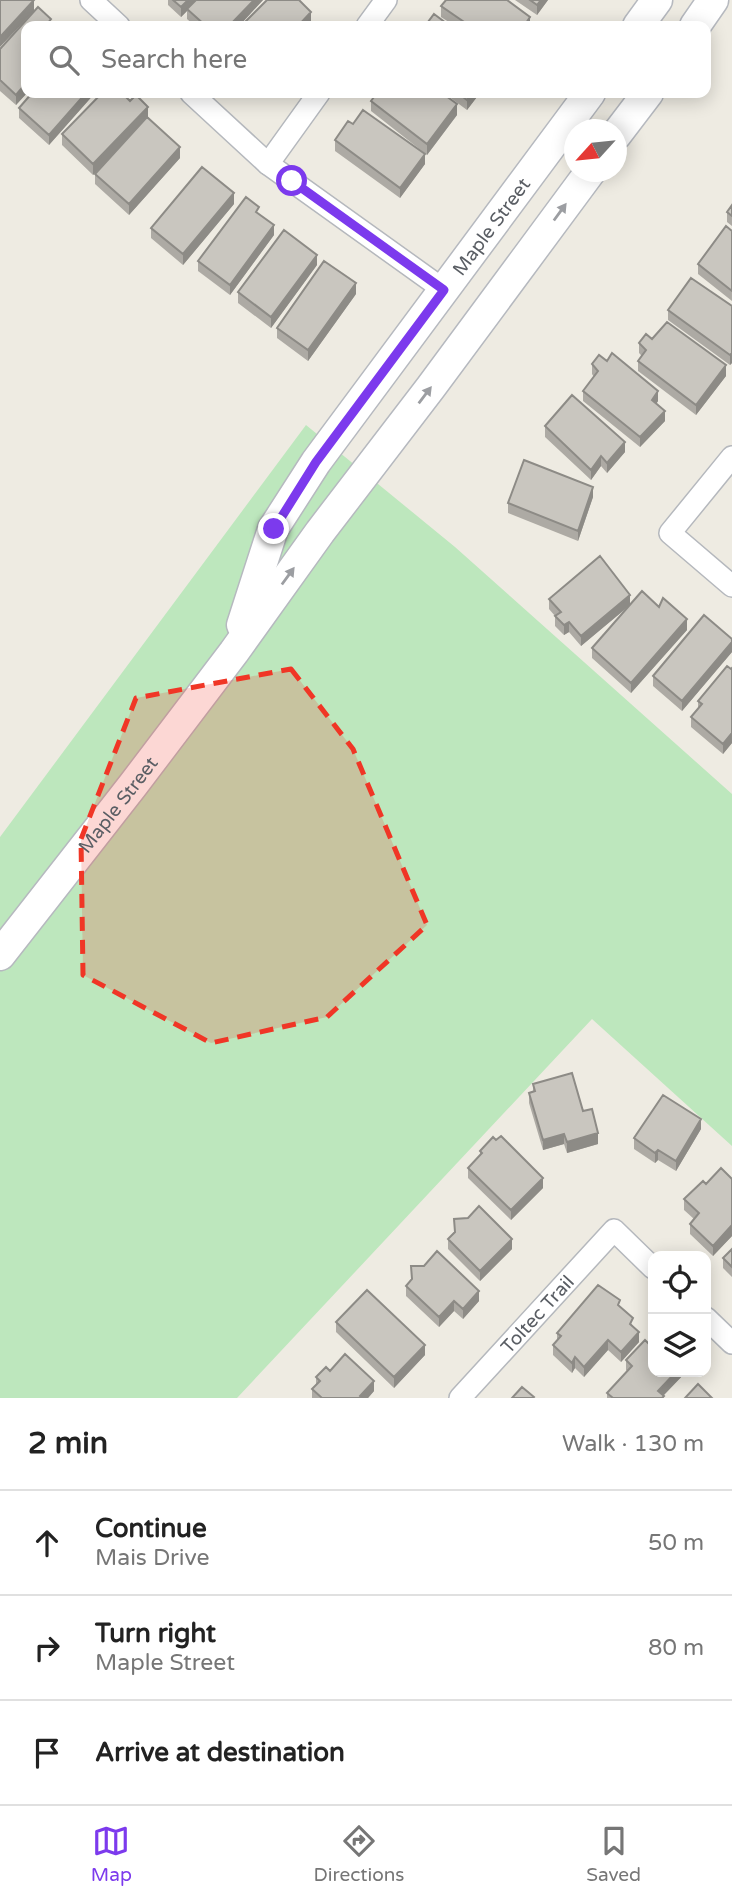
<!DOCTYPE html>
<html lang="en">
<head>
<meta charset="utf-8">
<style>
  :root { --surface:#fff; --page:#f6f6f6; --text:#222; --muted:#767676; --line:#e0e0e0; --accent:#7c3aed }
  body { margin:0; font-family:"Varela Round",sans-serif; background:var(--page); color:var(--text) }
  .controls { position:absolute; right:21px; bottom:21px; display:grid; overflow:hidden; border-radius:14px; box-shadow:0 4px 18px #0003 }
  .controls button { width:63px; height:63px; display:grid; place-items:center; padding:0; border:0; border-bottom:2px solid var(--line); background:var(--surface); color:var(--text); font:35px sans-serif }
  .compass { position:absolute; left:564px; top:119px; width:63px; height:63px; border-radius:50%; background:var(--surface); box-shadow:0 4px 18px #0003; rotate:243deg }
  .stop { position:absolute; width:21px; height:21px; margin:-16px; border:5px solid #7c3aed; border-radius:50%; background:#fff }
  .stop.end { background:#7c3aed; border-color:#fff; box-shadow:0 2px 7px #0008 }
  .list { margin:0; padding:0; list-style:none }
  h2 { display:flex; justify-content:space-between; align-items:center; height:91px; margin:0; padding:0 28px; font-size:30px }
  h2 small { font-size:23px; font-weight:400; color:var(--muted) }
  .list li { display:grid; grid-template-columns:46px 1fr auto; gap:21px; align-items:center; box-sizing:border-box; height:105px; padding:0 28px; border-top:2px solid var(--line) }
  .list b { display:block; font-size:26px; white-space:nowrap }
  .list p { margin:0; font-size:23px; white-space:nowrap; color:var(--muted) }
  .list em { font-size:23px; font-style:normal; color:var(--muted) }
  .icon { flex:none; width:38px; height:38px; fill:none; stroke:currentColor; stroke-width:2; stroke-linecap:round; stroke-linejoin:round }
  .map { position:relative; flex:none; width:732px; height:1398px; overflow:hidden }
  .search { position:absolute; background:var(--surface); box-shadow:0 4px 18px #0003; left:21px; right:21px; top:21px; height:77px; display:flex; align-items:center; gap:18px; box-sizing:border-box; padding:0 24px; border-radius:14px; color:var(--muted); font-size:26px }
  .sheet { height:406px; background:var(--surface) }
  nav { display:flex; justify-content:space-around; align-items:center; box-sizing:border-box; height:98px; border-top:2px solid var(--line); background:var(--surface); font-size:19px; color:var(--muted) }
  nav a { display:grid; justify-items:center; gap:4px }
  nav .on { color:var(--accent) }
  .map>svg:first-child { display:block }
</style>
</head>
<body>
<div class="map">
<svg width="732" height="1398" viewBox="0 0 732 1398">
  <rect width="100%" height="100%" fill="#eeebe2"/>
  <!-- green -->
  <path fill="#bde7bd" d="M306 425 455 547 732 794V1146L592 1019 237 1398H0V837Z"/>
  <g fill="none" stroke-linecap="round" stroke-linejoin="round">
    <!-- street casing -->
    <g stroke="#b5b8bd" stroke-width="24">
      <g id="street">
        <path d="M91 0 119 26"/>
        <path d="M367 26 386 0"/>
        <path d="M191 93 268 164 444 290"/>
        <path d="M268 164 319 93"/>
        <path d="M732 457 670 533 732 586"/>
        <path d="M706 1318 732 1343"/>
        <path id="s1" d="M460 1398 614 1230 653 1268"/>
      </g>
    </g>
    <!-- secondary casing -->
    <g stroke="#b6b9bf" stroke-width="33">
      <g id="secondary">
        <path d="M638 26 657 0"/>
        <path d="M695 26 713 0"/>
        <path d="M616 135 648 93"/>
        <path id="s2" d="M242 625 273 529 316 462 590 93"/>
        <path id="s3" d="M0 955 133 785 234 652 320 532 431 387 590 172"/>
      </g>
    </g>
    <!-- street -->
    <use href="#street" stroke="#fff" stroke-width="21"/>
    <!-- secondary -->
    <use href="#secondary" stroke="#fff" stroke-width="30"/>
  </g>
  <!-- wall -->
  <path fill="#adaaa4" d="M168 0H263L239 26H195L187 19V11L181 17 168 5Z
    M515 0H548L537 15Z
    M441 6 530 26H455L441 17Z
    M26 26 27 93 16 105 0 91V49Z
    M32 93H95L49 145 19 118V108Z
    M444 93H480L467 110Z
    M371 101 457 115 427 155 371 111Z
    M148 117 180 158 129 215 95 184V174L122 144 93 175 62 145V134Z
    M335 140 425 164 400 198 335 151Z
    M234 204 183 265 151 238V228Z
    M732 205V226L727 222V212Z
    M259 214 274 235 230 295 198 271V261Z
    M732 231V301L698 274V264Z
    M317 265 271 328 238 303V292Z
    M356 294 308 361 277 338V328Z
    M732 306V363L730 365 668 320V310Z
    M652 339 726 376 696 415 638 371V361L642 356 639 353V343Z
    M592 364 658 401 656 404 665 421 640 447 583 401V391L594 377 592 374Z
    M545 426 625 452 607 473 601 466 591 480 545 437Z
    M593 497 578 541 508 513V503Z
    M549 599 659 607 687 630 631 693 592 658V648L629 606 581 646 569 632 564 635 555 626V616L549 609Z
    M732 639V652L682 711 653 686V676Z
    M732 668V743L723 754 691 727V717L698 709V701Z
    M533 1084 583 1111 598 1144 567 1153 564 1144 543 1150 529 1103V1093L533 1091Z
    M701 1129 676 1171 658 1160 655 1163 634 1149V1138Z
    M480 1151 543 1188 511 1220 468 1178V1168L480 1155Z
    M732 1179V1236L713 1256 690 1234V1224L694 1219 684 1210V1199L706 1184Z
    M454 1219 512 1249 480 1281 448 1249V1239L454 1232Z
    M732 1249V1277L723 1268V1258Z
    M411 1266 479 1301 463 1319 454 1311 439 1327 406 1296V1286L411 1280Z
    M620 1307 633 1326 639 1342 621 1362 608 1350 584 1377 575 1368 572 1373 553 1355V1345L557 1341V1333Z
    M336 1322 425 1355 394 1388 336 1332Z
    M626 1360 653 1372H686L663 1396 664 1398H607V1393L627 1371 626 1370Z
    M330 1371 374 1391 368 1398H312V1389L316 1385V1377Z"/>
  <!-- shaded-wall -->
  <path fill="#8d8b86" d="M34 0V11L0 47V37Z
    M188 0H197L187 9V11L181 17V7Z
    M254 0H263L239 26H229Z
    M541 0H548L537 15V5Z
    M311 12V23L308 26H298Z
    M530 17V26H524Z
    M26 83 27 93 16 105V95Z
    M86 93H95L49 145V135Z
    M472 93H480L467 110V100Z
    M457 104V115L427 155V144Z
    M148 107V117L93 175V164Z
    M180 147V158L129 215V204Z
    M425 154V164L400 198V188Z
    M234 193V204L183 265V254Z
    M274 225V235L230 295V285Z
    M317 255V265L271 328V317Z
    M356 283V294L308 361V350Z
    M732 353V363L730 365V355Z
    M726 365V376L696 415V405Z
    M658 391V401L652 411V400Z
    M665 411V421L640 447V437Z
    M625 442V452L607 473V463Z
    M601 456V466L591 480V470Z
    M593 487V497L578 541V531Z
    M630 595V605L581 646V636Z
    M687 619V630L631 693V683Z
    M569 622V632L564 635V625Z
    M732 642V652L682 711V701Z
    M732 733V743L723 754V744Z
    M701 1119V1129L676 1171V1161Z
    M598 1133V1144L567 1153V1142Z
    M564 1134V1144L543 1150V1140Z
    M658 1150V1160L655 1163V1153Z
    M543 1178V1188L511 1220V1210Z
    M732 1225V1236L713 1256V1246Z
    M512 1239V1249L480 1281V1271Z
    M479 1291V1301L463 1319V1309Z
    M454 1301V1311L439 1327V1317Z
    M639 1332V1342L621 1362V1352Z
    M608 1340V1350L584 1377V1367Z
    M425 1345V1355L394 1388V1377Z
    M575 1357V1368L572 1373V1363Z
    M676 1372H686L661 1398 658 1391Z
    M374 1381V1391L368 1398H360V1396Z"/>
  <!-- building -->
  <path fill="#c9c6bf" stroke="#8d8b86" stroke-width="2" d="M0 0H34L0 37Z
    M173 0H188L181 7Z
    M196 0H254L229 26H206L187 9Z
    M267 0H299L311 12 298 26H241Z
    M446 0H507L530 17 524 26H470L441 6Z
    M530 0H541L537 5Z
    M38 7 51 19 48 23 51 26H26V83L16 95 0 80V49Z
    M434 14 450 26H425Z
    M32 93H86L49 135 19 108Z
    M102 93H122L130 101 136 95 148 107 93 164 62 134Z
    M377 93H442L457 104 427 144 371 101Z
    M458 93H472L467 100Z
    M363 110 425 154 400 188 335 140 348 121 353 124Z
    M147 117 180 147 129 204 95 174Z
    M202 167 234 193 183 254 151 228Z
    M246 197 259 207 256 212 274 225 230 285 198 261Z
    M732 205V216L727 212Z
    M726 226 732 231V291L698 264Z
    M284 230 317 255 271 317 238 292Z
    M324 261 356 283 308 350 277 328Z
    M691 278 732 306V353L730 355 668 310Z
    M667 322 726 365 696 405 638 361 646 350 639 343 646 334 652 339Z
    M612 353 658 391 652 400 665 411 640 437 583 391 598 371 592 364 599 355 607 361Z
    M572 395 625 442 607 463 601 456 591 470 545 426Z
    M524 460 593 487 578 531 508 503Z
    M600 556 630 595 581 636 569 622 564 625 555 616 561 612 549 599Z
    M642 591 659 607 663 598 687 619 631 683 592 648Z
    M704 615 732 639V642L682 701 653 676Z
    M727 666 731 669 732 668V733L723 744 691 717 702 704 698 701Z
    M572 1073 583 1111 592 1109 598 1133 567 1142 564 1134 543 1140 529 1093 535 1091 533 1084Z
    M663 1095 701 1119 676 1161 658 1150 655 1153 634 1138Z
    M501 1136 543 1178 511 1210 468 1168 482 1153 480 1151 493 1137 496 1140Z
    M721 1168 732 1179V1225L713 1246 690 1224 699 1213 684 1199 703 1181 706 1184Z
    M479 1206 512 1239 480 1271 448 1239 455 1232 454 1219 468 1218Z
    M732 1249V1267L723 1258Z
    M437 1251 479 1291 463 1309 454 1301 439 1317 406 1286 412 1279 411 1266H424Z
    M598 1285 620 1300 618 1305 633 1318 630 1324 639 1332 621 1352 608 1340 584 1367 575 1357 572 1363 553 1345 561 1336 557 1333Z
    M367 1290 425 1345 394 1377 336 1322Z
    M645 1340 653 1348V1372H676L658 1391 664 1396 662 1398H613L607 1393 632 1366 626 1360Z
    M345 1354 374 1381 360 1396 362 1398H322L312 1389 320 1381 316 1377 326 1367 330 1371Z
    M698 1384 712 1398H685Z
    M522 1387 534 1397 533 1398H512Z"/>
  <!-- one-way arrows -->
  <defs><path id="oneway-solid" d="M-6-.8H1V-3.2L6.5 0L1 3.2V.8H-6Z" transform="scale(1.75)"/></defs>
  <g fill="#9c9ea2">
    <use href="#oneway-solid" transform="translate(560 212) rotate(-54)"/>
    <use href="#oneway-solid" transform="translate(425 395) rotate(-53)"/>
    <use href="#oneway-solid" transform="translate(288 576) rotate(-54)"/>
  </g>
  <g fill="none" stroke-linecap="round" stroke-linejoin="round">
    <!-- route -->
    <path stroke="#7c3aed" stroke-width="9" d="M274 529 316 462 444 290 292 181"/>
  </g>
  <!-- marked area -->
  <path fill="#f03626" fill-opacity="0.2" stroke="#f03626" stroke-width="5" stroke-dasharray="14 9" stroke-linejoin="round" d="M291 669 353 749 427 925 327 1017 211 1043 83 975 81 839 136 698Z"/>
  <g text-anchor="middle" stroke-width="5" stroke-linejoin="round" paint-order="stroke">
    <!-- street labels -->
    <g font-size="19" fill="#5a5e64" stroke="#fff">
      <text dy="7" stroke="none"><textPath href="#s2" startOffset="474">Maple Street</textPath></text>
      <text dy="7" stroke="none"><textPath href="#s3" startOffset="191">Maple Street</textPath></text>
      <text dy="7" stroke="none"><textPath href="#s1" startOffset="114">Toltec Trail</textPath></text>
    </g>
  </g>
</svg>
<div class="controls">
<button><svg class="icon" aria-label="locate" viewBox="0 0 24 24"><circle cx="12" cy="12" r="6"/><path d="M12 2v4M12 18v4M2 12h4M18 12h4"/></svg></button>
<button><svg class="icon" aria-label="layers" viewBox="0 0 24 24"><path d="M12 4l9 5-9 5-9-5zM3 14l9 5 9-5"/></svg></button>
</div>
<svg class="compass" viewBox="-18 -18 36 36"><path d="M0-13l5 13h-10z" fill="#e53935"/><path d="M0 13l5-13h-10z" fill="#767676"/></svg>
<div class="stop" style="left:292px;top:181px"></div>
<div class="stop end" style="left:274px;top:529px"></div>
<div class="search"><svg class="icon" aria-label="search" viewBox="0 0 24 24"><circle cx="10" cy="10" r="6"/><path d="M15 15l6 6"/></svg>Search here</div>
</div>
<section class="sheet">
<h2>2 min<small>Walk · 130 m</small></h2>
<ul class="list">
<li><svg class="icon" aria-label="ahead" viewBox="0 0 24 24"><path d="M12 20V5M6 11l6-6 6 6"/></svg><div><b>Continue</b><p>Mais Drive</p></div><em>50 m</em></li>
<li><svg class="icon" aria-label="right" viewBox="0 0 24 24"><path d="M7 20v-9h11M14 6l5 5-5 5"/></svg><div><b>Turn right</b><p>Maple Street</p></div><em>80 m</em></li>
<li><svg class="icon" aria-label="arrive" viewBox="0 0 24 24"><path d="M6 21V4h12l-3 4 3 4H6"/></svg><div><b>Arrive at destination</b></div></li>
</ul>
</section>
<nav>
<a class="on"><svg class="icon" aria-label="map" viewBox="0 0 24 24"><path d="M3 6l6-2 6 2 6-2v14l-6 2-6-2-6 2zM9 4v14M15 6v14"/></svg>Map</a>
<a><svg class="icon" aria-label="directions" viewBox="0 0 24 24"><path d="M12 3l9 9-9 9-9-9zM9 14v-3h6M13 9l2 2-2 2"/></svg>Directions</a>
<a><svg class="icon" aria-label="saved" viewBox="0 0 24 24"><path d="M7 4h10v16l-5-4-5 4z"/></svg>Saved</a>
</nav>
</body>
</html>
